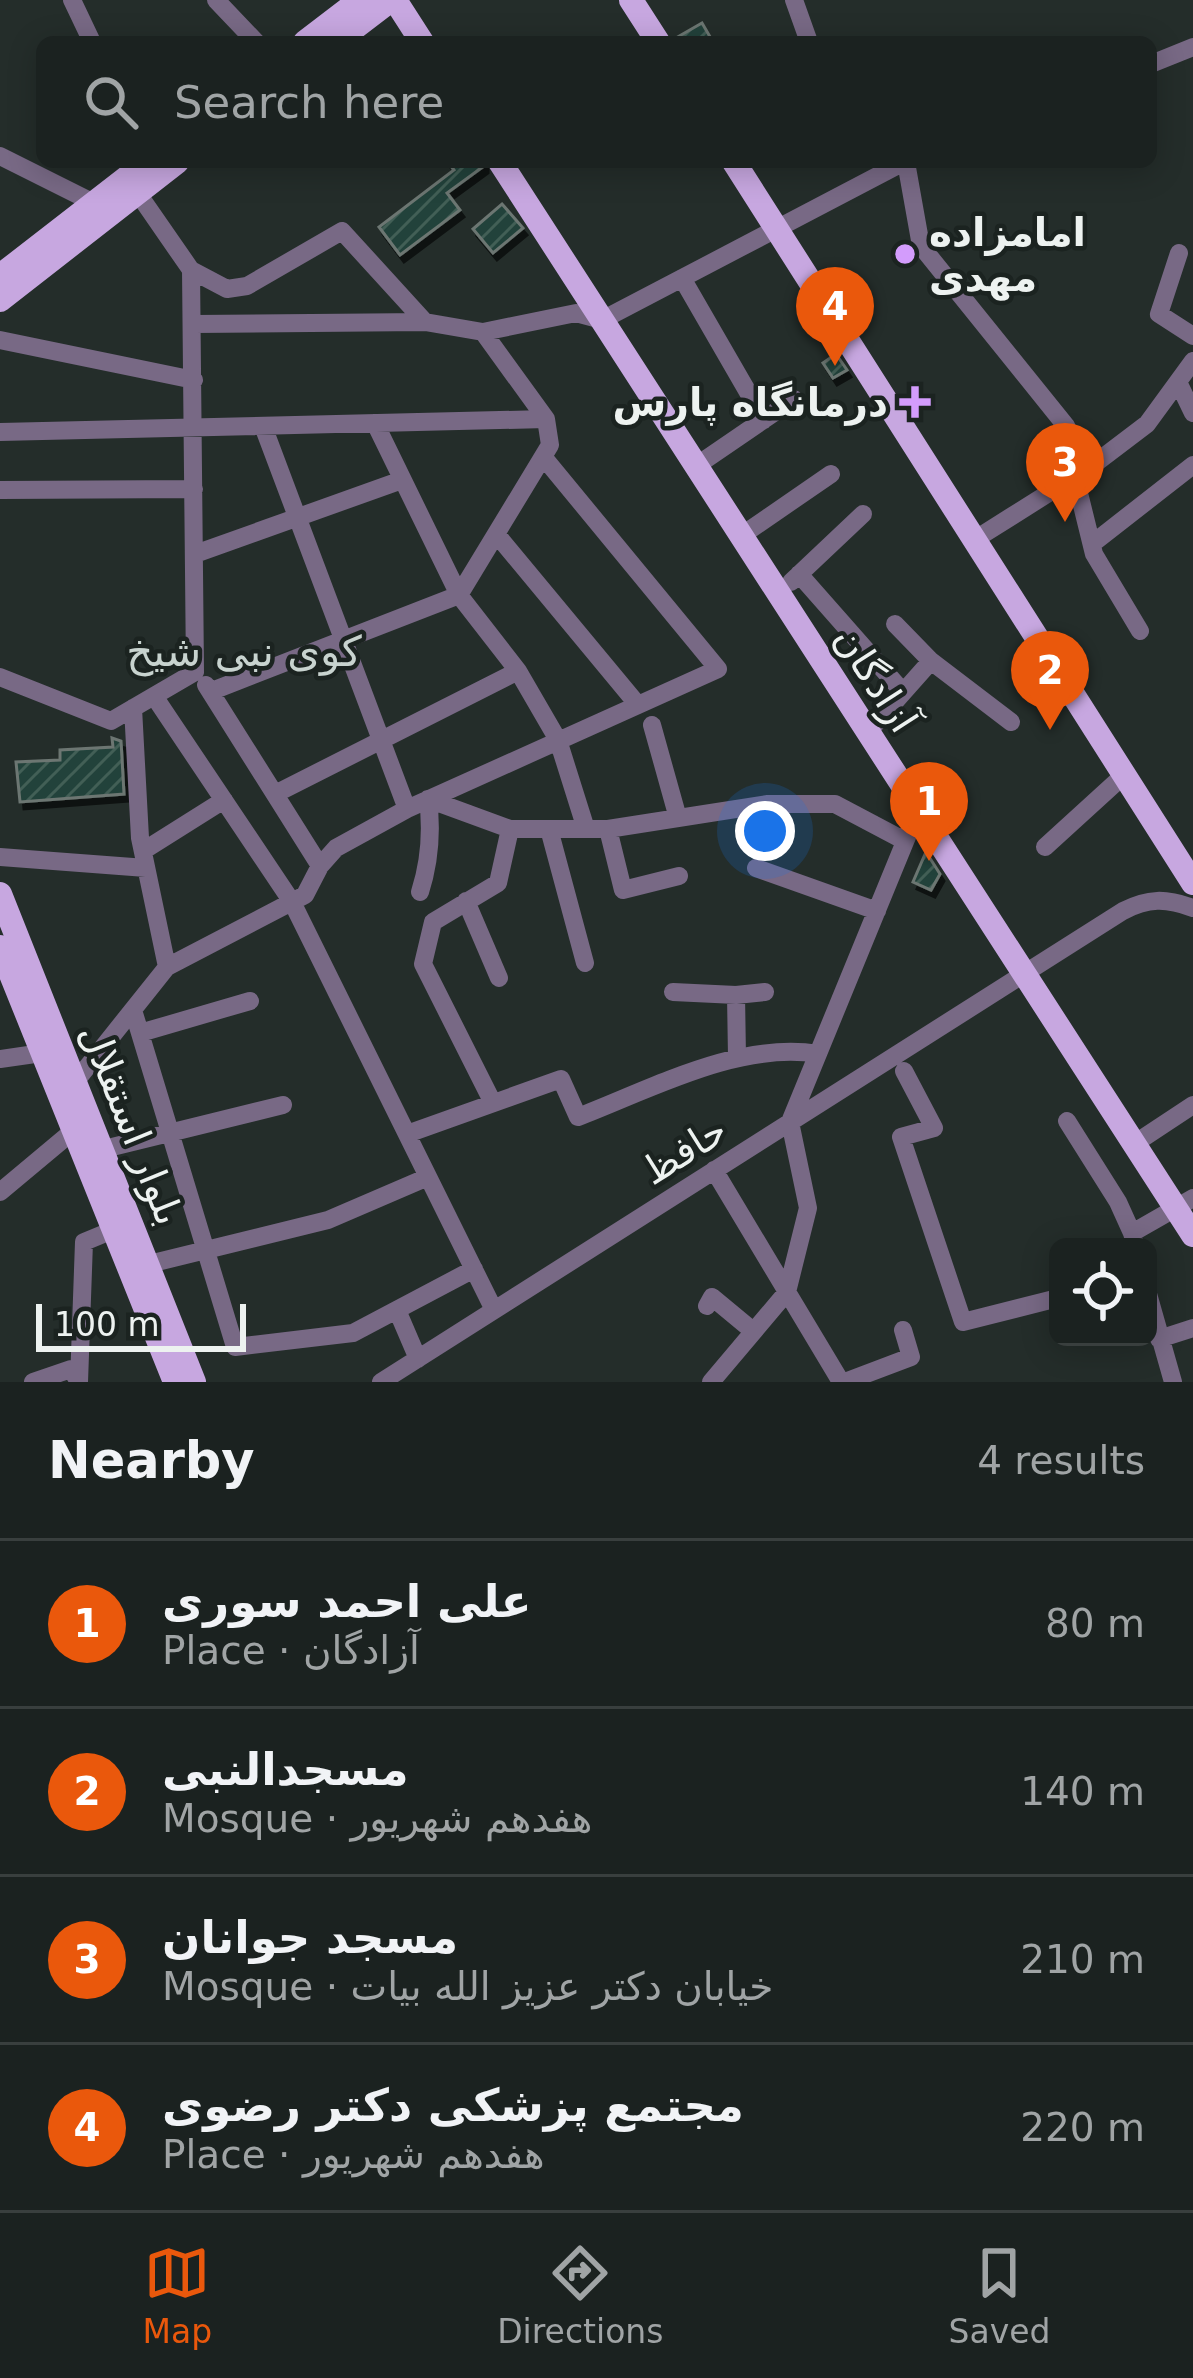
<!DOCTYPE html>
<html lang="en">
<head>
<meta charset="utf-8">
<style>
  :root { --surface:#1b2220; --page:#282f2d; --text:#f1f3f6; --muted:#a0a4a5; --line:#393f3e; --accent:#ea580c }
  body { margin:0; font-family:"DejaVu Sans","Noto Sans Arabic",sans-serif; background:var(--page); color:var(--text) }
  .controls { position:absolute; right:36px; bottom:36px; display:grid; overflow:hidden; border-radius:18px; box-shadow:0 6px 30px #0003 }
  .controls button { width:108px; height:108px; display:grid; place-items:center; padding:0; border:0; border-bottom:3px solid var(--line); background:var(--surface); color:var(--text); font:60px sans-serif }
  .scale { position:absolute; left:36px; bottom:30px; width:210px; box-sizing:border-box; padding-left:12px; border:6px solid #edf2f0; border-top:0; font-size:33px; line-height:42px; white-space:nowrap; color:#edf2f0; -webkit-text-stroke:9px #1b2320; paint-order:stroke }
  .you { position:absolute; left:765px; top:831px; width:42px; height:42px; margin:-30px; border:9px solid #fff; border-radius:50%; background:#1a73e8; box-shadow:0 0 0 18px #1a73e833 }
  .badge { display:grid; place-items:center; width:78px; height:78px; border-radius:50%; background:var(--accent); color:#fff; font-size:39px; font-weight:700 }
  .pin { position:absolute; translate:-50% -99px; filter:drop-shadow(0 3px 6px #0008) }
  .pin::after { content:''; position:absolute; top:63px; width:42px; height:36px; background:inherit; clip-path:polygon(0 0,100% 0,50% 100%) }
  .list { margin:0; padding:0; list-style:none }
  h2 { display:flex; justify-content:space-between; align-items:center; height:156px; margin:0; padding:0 48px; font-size:51px }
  h2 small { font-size:39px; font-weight:400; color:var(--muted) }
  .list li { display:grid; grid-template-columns:78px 1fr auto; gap:36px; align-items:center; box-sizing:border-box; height:168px; padding:0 48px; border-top:3px solid var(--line) }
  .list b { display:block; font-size:45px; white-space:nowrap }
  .list p { margin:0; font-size:39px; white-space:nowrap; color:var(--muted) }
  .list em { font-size:39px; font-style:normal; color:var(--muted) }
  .icon { flex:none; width:66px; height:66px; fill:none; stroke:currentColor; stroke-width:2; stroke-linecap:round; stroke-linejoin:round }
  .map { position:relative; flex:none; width:1193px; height:1382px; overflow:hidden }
  .search { position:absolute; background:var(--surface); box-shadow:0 6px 30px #0003; left:36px; right:36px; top:36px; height:132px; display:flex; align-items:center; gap:30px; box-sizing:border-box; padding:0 42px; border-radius:18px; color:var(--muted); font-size:45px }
  .sheet { height:828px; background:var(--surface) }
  nav { display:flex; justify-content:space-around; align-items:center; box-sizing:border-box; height:168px; border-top:3px solid var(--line); background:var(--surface); font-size:33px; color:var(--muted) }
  nav a { display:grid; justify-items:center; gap:6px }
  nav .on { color:var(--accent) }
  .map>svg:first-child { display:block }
</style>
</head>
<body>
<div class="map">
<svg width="1193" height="1382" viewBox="0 0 1193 1382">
  <defs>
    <pattern id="building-hatch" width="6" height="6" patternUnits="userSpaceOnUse" patternTransform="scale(3)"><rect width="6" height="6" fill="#21423a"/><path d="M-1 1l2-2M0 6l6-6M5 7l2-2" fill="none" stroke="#425e57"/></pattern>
    <filter id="shadow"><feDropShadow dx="4" dy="7" stdDeviation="0" flood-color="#0009"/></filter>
  </defs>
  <rect width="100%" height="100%" fill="#242d2a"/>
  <!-- building -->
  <path fill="url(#building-hatch)" stroke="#6c7672" stroke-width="3" filter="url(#shadow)" d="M702 23 713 42H674V39Z
    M448 162H484V166L447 193 460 210 400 255 379 227 454 170Z
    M502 204 523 228 493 253 473 229Z
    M836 354 847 370 833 378 823 363Z
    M112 738 121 741 124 794 20 802 16 762 60 760V750L113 747Z
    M926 852 940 874 931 890 913 882Z"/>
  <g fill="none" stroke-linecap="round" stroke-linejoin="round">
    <!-- minor -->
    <path stroke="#786985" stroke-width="18" d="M72 0 92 42
      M216 0 256 42
      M794 0 809 42
      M1151 64 1193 47
      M0 156 94 203
      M906 162 921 246 1066 426 1087 469
      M137 192 191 270 195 672
      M1179 253 1159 314 1193 336
      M191 270 227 289 247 286 342 231 425 322 483 332 576 313 602 320 904 162
      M682 278 764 420
      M194 324 425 322
      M0 340 194 380
      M1178 382 1193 413
      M375 423 459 595 518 671 558 740 586 829
      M263 426 407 809
      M0 432 546 419
      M696 466 794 399
      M1075 477 1094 554 1140 631
      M0 490 194 489
      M497 535 638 705
      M741 536 831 474
      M974 540 1093 465 1147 424 1193 361
      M1092 544 1193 465
      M195 554 402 480
      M799 574 903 692
      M791 582 863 514
      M895 624 931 661 1011 722
      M0 677 111 721 195 672
      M206 685 320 866
      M212 691 459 595 550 445 546 419 483 332
      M154 696 292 902 494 1310
      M133 708 140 838 167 967
      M652 725 678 818
      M868 732 931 661
      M275 794 518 671
      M428 799 510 829H608L768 804H835L905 841
      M549 829 585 963
      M608 829 623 890 679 876
      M1045 847 1124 775
      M143 851 224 800
      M0 857 146 868
      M756 868 877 911
      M420 892C430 861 432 831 428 799
      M466 901 499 978
      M673 992 736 995 765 992
      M736 995 737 1057
      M133 1010 235 1347 353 1333 474 1269
      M140 1033 250 1001
      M0 1059 42 1053
      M904 1071 934 1128 901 1137 963 1322 1058 1298
      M76 1081 167 967 305 895 320 866 336 848 407 809 718 669 545 459
      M493 1103 423 964 433 922 498 883 510 829
      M1067 1121 1118 1202 1132 1233
      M407 1134 561 1079 578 1117C651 1089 739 1041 818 1054
      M1134 1144 1193 1105
      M104 1149 283 1105
      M714 1170 841 1382
      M0 1192 73 1131
      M1136 1247 1132 1233 1193 1198
      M149 1264 328 1220 428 1177
      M1148 1294 1173 1382
      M707 1306 712 1297 753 1331
      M397 1310 418 1359
      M1159 1339 1193 1328
      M33 1382 71 1369 79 1382
      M79 1382 84 1242 113 1230
      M381 1382 1123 911C1148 898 1166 898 1193 908
      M711 1382 787 1292 808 1208 790 1122 918 810
      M845 1382 911 1357 903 1330"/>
    <!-- major -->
    <path stroke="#c7a7e0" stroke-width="24" d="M395 0 422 42
      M631 0 658 42
      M305 42 360 0
      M336 42 391 0
      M500 162 1193 1235
      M734 162 1193 883
      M0 276 147 162
      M0 300 177 162
      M0 894 194 1382
      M0 947 175 1382"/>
  </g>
  <!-- markers -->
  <g fill="#d39cfc" stroke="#1b2320" stroke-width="4.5">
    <circle cx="905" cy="254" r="12"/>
    <path d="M909 384h12v12h12v12h-12v12h-12v-12h-12v-12h12z"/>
  </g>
  <g text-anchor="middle" stroke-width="9" stroke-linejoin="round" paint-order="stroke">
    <!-- poi labels -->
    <g font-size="39" font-weight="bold" fill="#edf2f0" stroke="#1b2320" text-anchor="start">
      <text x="929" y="246">امامزاده<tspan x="929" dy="45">مهدی</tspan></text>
      <text x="888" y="416" text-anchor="end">درمانگاه پارس</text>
    </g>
    <!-- street labels -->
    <g font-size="39" fill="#edf2f0" stroke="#1b2320">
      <text transform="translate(876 679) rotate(57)" y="14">آزادگان</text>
      <text transform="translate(132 1124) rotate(68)" y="14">بلوار استقلال</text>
      <text transform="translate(684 1150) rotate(-32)" y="14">حافظ</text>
    </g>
    <!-- neighbourhood labels -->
    <g font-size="42" fill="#c8d3cf" stroke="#1b2320">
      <text x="244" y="666">کوی نبی شیخ</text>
    </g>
  </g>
</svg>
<div class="controls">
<button><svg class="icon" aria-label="locate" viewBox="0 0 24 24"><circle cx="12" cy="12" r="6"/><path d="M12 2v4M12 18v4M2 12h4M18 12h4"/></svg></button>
</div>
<div class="scale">100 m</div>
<div class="you"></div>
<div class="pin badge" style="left:929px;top:861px">1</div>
<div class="pin badge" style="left:1050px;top:730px">2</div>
<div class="pin badge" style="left:1065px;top:522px">3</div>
<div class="pin badge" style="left:835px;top:366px">4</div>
<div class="search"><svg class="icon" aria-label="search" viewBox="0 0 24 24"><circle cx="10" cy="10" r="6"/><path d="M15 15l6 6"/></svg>Search here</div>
</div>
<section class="sheet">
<h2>Nearby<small>4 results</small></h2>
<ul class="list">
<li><span class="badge">1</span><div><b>علی احمد سوری</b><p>Place · آزادگان</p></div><em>80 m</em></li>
<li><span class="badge">2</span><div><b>مسجدالنبی</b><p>Mosque · هفدهم شهریور</p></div><em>140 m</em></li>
<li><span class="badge">3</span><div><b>مسجد جوانان</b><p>Mosque · خیابان دکتر عزیز الله بیات</p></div><em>210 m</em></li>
<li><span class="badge">4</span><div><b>مجتمع پزشکی دکتر رضوی</b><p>Place · هفدهم شهریور</p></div><em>220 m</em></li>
</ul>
</section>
<nav>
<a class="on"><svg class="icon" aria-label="map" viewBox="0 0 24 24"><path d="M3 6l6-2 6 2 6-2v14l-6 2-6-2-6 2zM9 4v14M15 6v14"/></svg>Map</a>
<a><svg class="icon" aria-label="directions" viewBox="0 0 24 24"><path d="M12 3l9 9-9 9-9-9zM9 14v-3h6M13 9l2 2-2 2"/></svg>Directions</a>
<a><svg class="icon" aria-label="saved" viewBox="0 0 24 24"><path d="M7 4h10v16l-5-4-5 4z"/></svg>Saved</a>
</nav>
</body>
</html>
